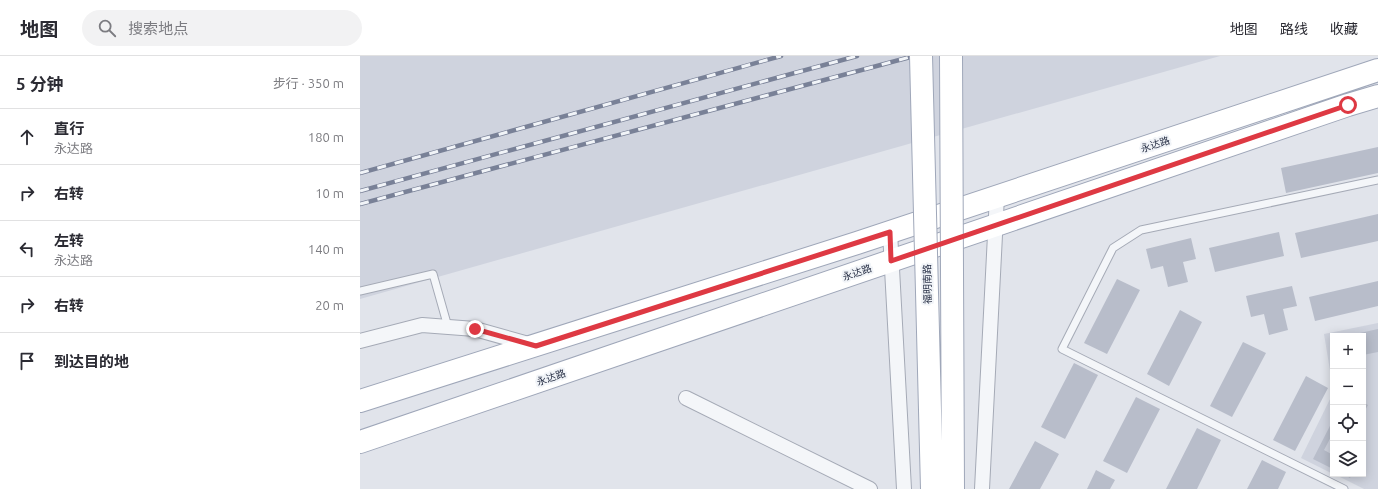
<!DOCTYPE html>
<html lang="zh">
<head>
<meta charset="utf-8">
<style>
  :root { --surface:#fff; --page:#f2f2f3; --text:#2b2b33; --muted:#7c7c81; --line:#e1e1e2 }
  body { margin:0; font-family:Ubuntu,"Noto Sans SC",sans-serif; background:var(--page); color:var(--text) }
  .controls { position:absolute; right:12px; bottom:12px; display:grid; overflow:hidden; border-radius:0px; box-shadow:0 2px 10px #0003 }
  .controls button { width:36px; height:36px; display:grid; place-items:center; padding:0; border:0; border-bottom:1px solid var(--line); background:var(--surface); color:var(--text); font:20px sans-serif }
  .stop { position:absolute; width:12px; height:12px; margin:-9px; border:3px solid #de3943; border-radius:50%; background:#fff }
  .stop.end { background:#de3943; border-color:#fff; box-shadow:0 1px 4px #0008 }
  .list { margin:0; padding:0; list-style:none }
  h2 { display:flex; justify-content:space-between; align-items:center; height:52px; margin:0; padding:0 16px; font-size:17px }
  h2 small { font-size:13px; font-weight:400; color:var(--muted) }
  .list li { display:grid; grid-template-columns:26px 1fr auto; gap:12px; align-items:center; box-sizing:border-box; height:56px; padding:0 16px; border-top:1px solid var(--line) }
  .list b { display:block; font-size:15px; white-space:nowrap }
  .list p { margin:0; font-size:13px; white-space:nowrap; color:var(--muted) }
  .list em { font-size:13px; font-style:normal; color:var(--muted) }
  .icon { flex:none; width:22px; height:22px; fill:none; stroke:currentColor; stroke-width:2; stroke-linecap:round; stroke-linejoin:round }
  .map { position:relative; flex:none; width:1018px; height:433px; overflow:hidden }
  header { display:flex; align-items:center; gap:24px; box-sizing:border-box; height:56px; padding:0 20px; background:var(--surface); border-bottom:1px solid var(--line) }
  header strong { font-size:19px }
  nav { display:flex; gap:22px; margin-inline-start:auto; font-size:14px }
  .search { width:280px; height:36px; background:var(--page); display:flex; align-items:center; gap:10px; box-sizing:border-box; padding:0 14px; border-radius:22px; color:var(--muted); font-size:15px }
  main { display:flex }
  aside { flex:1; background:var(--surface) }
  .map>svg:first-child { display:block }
</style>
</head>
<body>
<header>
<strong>地图</strong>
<div class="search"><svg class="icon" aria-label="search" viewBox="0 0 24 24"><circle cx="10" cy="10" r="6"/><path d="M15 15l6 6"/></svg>搜索地点</div>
<nav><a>地图</a><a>路线</a><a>收藏</a></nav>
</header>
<main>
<aside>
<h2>5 分钟<small>步行 · 350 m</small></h2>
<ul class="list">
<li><svg class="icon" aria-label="ahead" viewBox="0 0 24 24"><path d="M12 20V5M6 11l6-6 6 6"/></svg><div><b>直行</b><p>永达路</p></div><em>180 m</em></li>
<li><svg class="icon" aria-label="right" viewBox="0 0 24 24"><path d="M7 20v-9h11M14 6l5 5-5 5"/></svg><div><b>右转</b></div><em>10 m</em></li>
<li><svg class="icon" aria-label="left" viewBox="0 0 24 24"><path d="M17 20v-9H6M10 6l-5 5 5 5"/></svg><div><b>左转</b><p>永达路</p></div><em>140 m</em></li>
<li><svg class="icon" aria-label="right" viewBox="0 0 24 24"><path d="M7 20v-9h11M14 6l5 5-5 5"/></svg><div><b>右转</b></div><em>20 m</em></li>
<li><svg class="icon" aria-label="arrive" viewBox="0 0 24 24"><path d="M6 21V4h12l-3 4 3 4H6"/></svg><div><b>到达目的地</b></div></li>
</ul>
</aside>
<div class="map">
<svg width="1018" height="433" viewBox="0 0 1018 433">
  <rect width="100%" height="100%" fill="#e1e4eb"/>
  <!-- built -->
  <path fill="#cfd3de" d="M0 0H860L0 243Z
    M1018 267V433H1004L974 418H1003V280H973V333L964 278Z
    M973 337V418L941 402Z"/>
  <!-- building -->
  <path fill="#b8bdca" d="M1018 91V117L926 137 921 112Z
    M1018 158V185L941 202 935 177Z
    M919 176 924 200 855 216 849 192Z
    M831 182 836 203 823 206 828 226 808 231 803 210 791 213 786 193Z
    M757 223 780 234 747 298 724 287Z
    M1018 225V250L955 265 949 241Z
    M932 230 937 250 923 253 928 274 909 279 904 258 891 261 886 240Z
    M820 254 842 266 809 330 787 318Z
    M1018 273V296L1003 299V280L991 279Z
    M883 286 906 297 872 361 850 350Z
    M714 307 738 319 705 383 681 371Z
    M946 320 968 332 935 395 913 384Z
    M776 341 800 353 767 417 743 405Z
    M1003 346 1008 349 1003 358Z
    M973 364V377L964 394 973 399V413L953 403Z
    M837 372 861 384 837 433H806Z
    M675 385 699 398 680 433H649Z
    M902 404 926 416 918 433H887Z
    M736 414 755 424 750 433H727Z
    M983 418H992L990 422Z"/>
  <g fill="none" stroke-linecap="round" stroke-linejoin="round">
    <!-- lane casing -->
    <g stroke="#a5aab6" stroke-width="9">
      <path id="lane" d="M0 235 73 218 88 271
        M984 433 702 293 753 192 781 174 1018 124"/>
    </g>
    <!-- street casing -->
    <g stroke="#a5aab6" stroke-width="16">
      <path id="street" d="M530 176 544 433
        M0 285 62 269 115 273 172 289
        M326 342 510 433
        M622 433 637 140"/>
    </g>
    <!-- primary casing -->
    <g stroke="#9fa7b9" stroke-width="24">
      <path id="primary" d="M0 345 497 187 1018 14
        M0 386 988 49 1018 40"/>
    </g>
    <!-- lane -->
    <use href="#lane" stroke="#f4f6f9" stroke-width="7"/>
    <!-- street -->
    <use href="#street" stroke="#f4f6f9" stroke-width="14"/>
    <!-- primary -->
    <use href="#primary" stroke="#fff" stroke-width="22"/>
    <!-- rail casing -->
    <g stroke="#798197" stroke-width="4.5">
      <path id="rail" d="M0 117 421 0
        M0 135 497 0
        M0 148 554 0"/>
    </g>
    <!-- rail -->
    <use href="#rail" stroke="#f1f4f8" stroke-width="3" stroke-dasharray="9" stroke-linecap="butt"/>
    <!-- primary-bridge casing -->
    <g stroke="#9fa7b9" stroke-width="24" stroke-linecap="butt">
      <path id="primary-bridge" d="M561 0 572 433
        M591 0 593 433"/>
    </g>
    <!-- primary-bridge -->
    <use href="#primary-bridge" stroke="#fff" stroke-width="22"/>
  </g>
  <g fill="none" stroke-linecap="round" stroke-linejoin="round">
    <!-- route -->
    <path stroke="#de3943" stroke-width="5" d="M115 273 176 290 530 176 531 205 988 49"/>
  </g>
  <g text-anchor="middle" stroke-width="4" stroke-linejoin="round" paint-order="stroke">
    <!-- street labels -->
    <g font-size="10" fill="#272f45" stroke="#f1f4f8">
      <text transform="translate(795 88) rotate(-18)" y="4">永达路</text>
      <text transform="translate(497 216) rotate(-19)" y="4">永达路</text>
      <text transform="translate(567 228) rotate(-91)" y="4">福明南路</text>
      <text transform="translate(191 321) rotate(-19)" y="4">永达路</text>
    </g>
  </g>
</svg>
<div class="controls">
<button>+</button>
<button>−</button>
<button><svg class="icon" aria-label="locate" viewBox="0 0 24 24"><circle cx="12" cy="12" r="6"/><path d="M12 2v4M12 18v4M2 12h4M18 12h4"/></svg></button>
<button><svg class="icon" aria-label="layers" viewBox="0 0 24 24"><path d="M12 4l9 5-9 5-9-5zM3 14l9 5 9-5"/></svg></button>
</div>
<div class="stop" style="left:988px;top:49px"></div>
<div class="stop end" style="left:115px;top:273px"></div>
</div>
</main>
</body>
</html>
